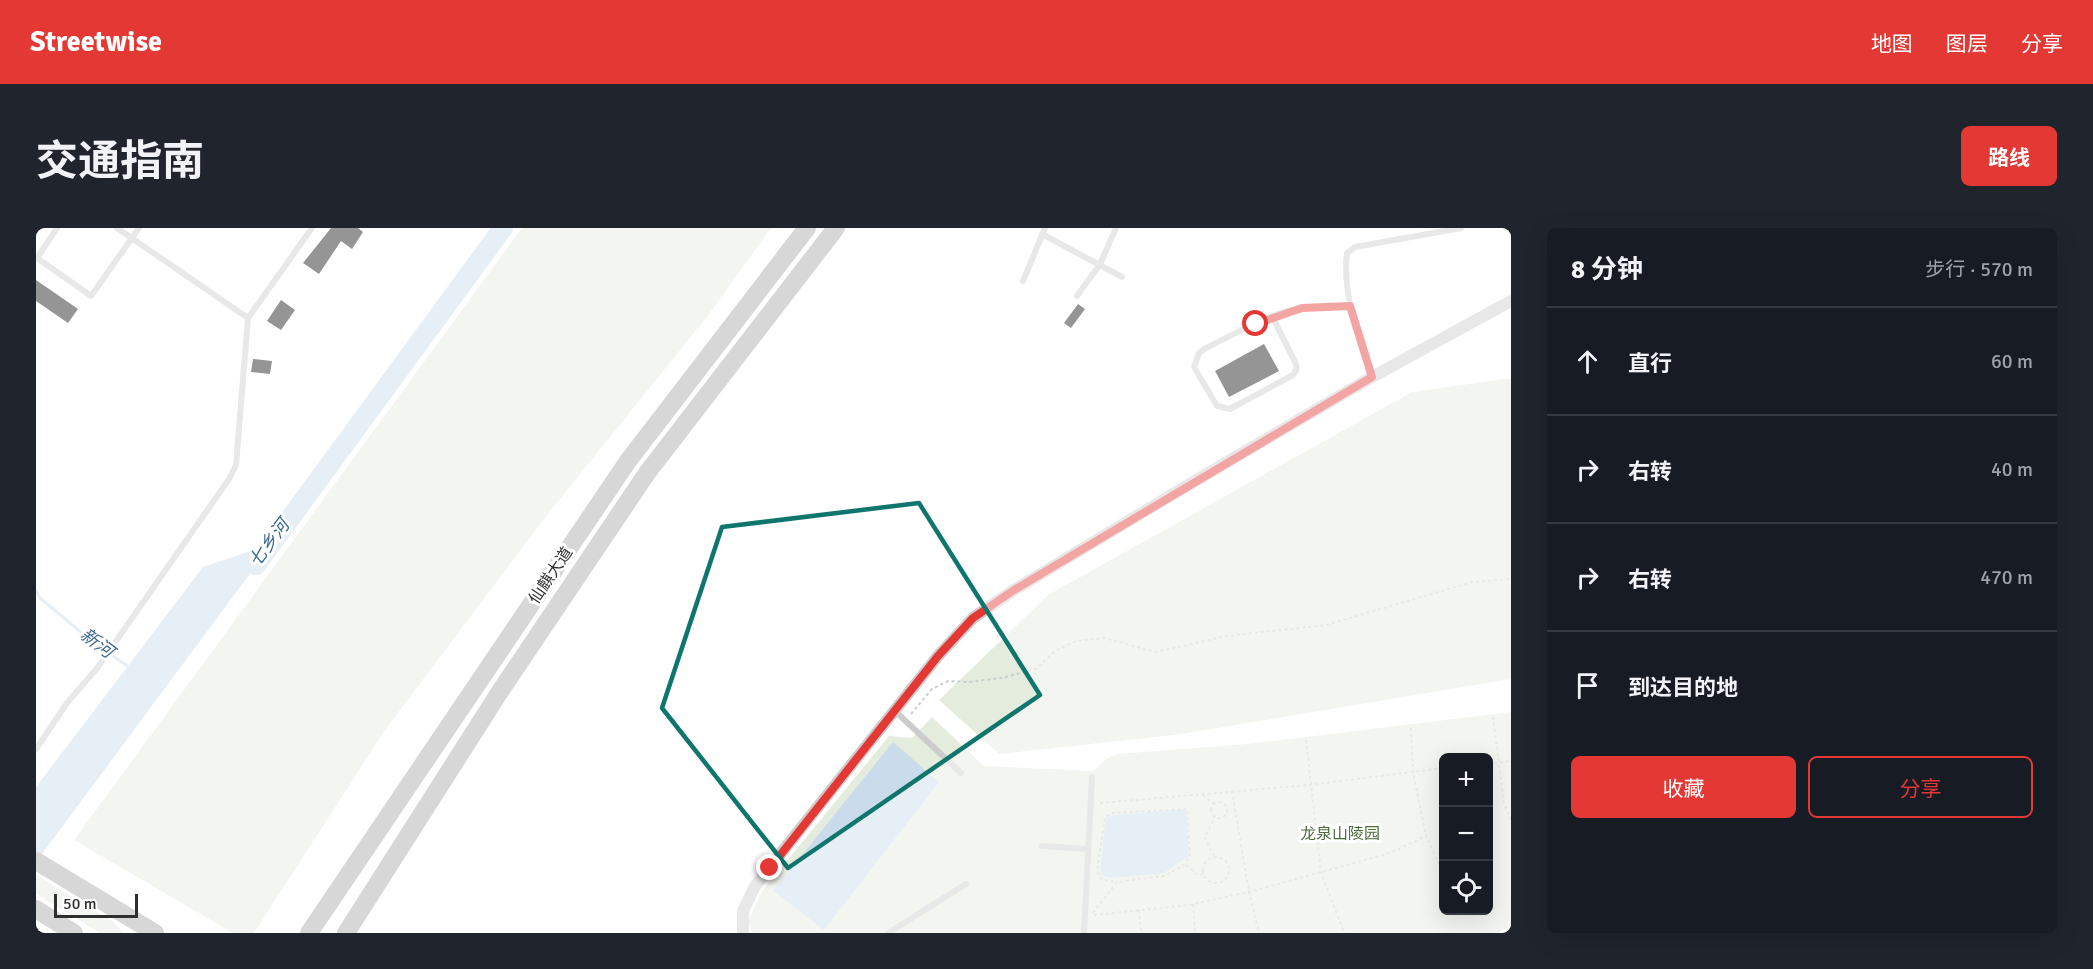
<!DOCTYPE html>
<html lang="zh">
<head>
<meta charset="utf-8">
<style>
  :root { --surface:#171b24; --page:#20242c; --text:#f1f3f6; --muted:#9ea1a6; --line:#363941; --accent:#e43834 }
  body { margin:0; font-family:Signika,"Noto Sans SC",sans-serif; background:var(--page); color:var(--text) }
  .controls { position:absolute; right:18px; bottom:18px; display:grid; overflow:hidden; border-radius:9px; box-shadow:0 6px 24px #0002 }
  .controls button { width:54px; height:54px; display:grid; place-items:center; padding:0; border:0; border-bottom:2px solid var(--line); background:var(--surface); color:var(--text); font:30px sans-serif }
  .scale { position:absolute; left:18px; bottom:15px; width:84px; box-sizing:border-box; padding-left:6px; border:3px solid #2f2f2f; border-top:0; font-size:16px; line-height:21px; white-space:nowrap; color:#2f2f2f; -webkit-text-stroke:4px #fff; paint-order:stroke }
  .stop { position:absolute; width:18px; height:18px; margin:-14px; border:4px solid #e43834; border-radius:50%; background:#fff }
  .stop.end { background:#e43834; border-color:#fff; box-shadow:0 2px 6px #0008 }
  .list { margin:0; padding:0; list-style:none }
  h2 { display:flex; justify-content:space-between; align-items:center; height:78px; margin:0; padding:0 24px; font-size:26px }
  h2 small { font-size:20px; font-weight:400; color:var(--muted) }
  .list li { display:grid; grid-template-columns:39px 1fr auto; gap:18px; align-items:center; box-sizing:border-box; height:108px; padding:0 24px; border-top:2px solid var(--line) }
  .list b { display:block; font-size:22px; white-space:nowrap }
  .list em { font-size:20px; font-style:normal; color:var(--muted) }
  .actions { display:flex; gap:12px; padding:18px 24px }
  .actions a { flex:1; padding:14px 0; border:2px solid var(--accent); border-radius:9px; text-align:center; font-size:21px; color:var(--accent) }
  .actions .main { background:var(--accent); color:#fff }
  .icon { flex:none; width:33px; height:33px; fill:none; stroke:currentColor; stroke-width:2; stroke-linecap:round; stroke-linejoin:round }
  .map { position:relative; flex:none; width:1475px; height:705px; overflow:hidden; border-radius:9px }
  header { display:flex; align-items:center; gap:36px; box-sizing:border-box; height:84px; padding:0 30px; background:var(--accent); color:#fff }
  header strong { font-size:28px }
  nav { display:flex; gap:33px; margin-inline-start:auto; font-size:21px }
  .intro { display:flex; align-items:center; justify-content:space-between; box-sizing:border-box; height:144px; padding:0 36px }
  h1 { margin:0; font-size:42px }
  .button { padding:15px 27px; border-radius:9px; background:var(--accent); color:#fff; font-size:21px; font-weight:700 }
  main { display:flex; gap:36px; padding:0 36px }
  aside { flex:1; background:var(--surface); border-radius:9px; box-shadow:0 6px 24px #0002 }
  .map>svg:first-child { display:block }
</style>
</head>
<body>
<header>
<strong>Streetwise</strong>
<nav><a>地图</a><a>图层</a><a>分享</a></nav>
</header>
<div class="intro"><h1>交通指南</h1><a class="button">路线</a></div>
<main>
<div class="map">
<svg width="1475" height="705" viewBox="0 0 1475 705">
  <rect width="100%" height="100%" fill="#fff"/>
  <!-- green -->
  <path fill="#e4ecdd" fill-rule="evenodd" d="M486 0H735L670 90 511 287 349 502 218 705H197L38 612Z
    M1475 150V451L1146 506 963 526 903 472 1012 367 1376 164Z
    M1475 484V698L1461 705H716L712 693 725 665 853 508 876 510 896 489 948 538 1057 543 1070 531 1081 526 1211 516ZM1408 530H1452V682H1408Z
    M0 647 76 693 88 705H64L0 666Z"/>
  <!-- water -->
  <path fill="#cadbec" d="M236 316 0 634V559L167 339Z
    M857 514 903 554 788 702 737 663Z
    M1150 581 1153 628 1128 645 1074 650 1068 648 1064 641 1070 590 1078 587Z"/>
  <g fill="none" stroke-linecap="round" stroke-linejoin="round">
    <!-- stream -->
    <path stroke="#cadbec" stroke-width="3" d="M0 363 4 370 53 411 94 440"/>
    <!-- river -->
    <path stroke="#cadbec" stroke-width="20" d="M220 337 467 0"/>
  </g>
  <!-- building -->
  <path fill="#161616" d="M295 0H322L327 4 316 21 305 13 283 46 267 35Z
    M0 52 42 81 32 95 0 73Z
    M245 72 259 82 245 102 231 93Z
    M1042 76 1049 81 1035 100 1028 95Z
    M1228 116 1243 143 1193 169 1179 143Z
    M217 131 236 133 234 146 215 144Z"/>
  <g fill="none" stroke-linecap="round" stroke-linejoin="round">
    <!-- path -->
    <path stroke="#ccc" stroke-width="2" stroke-dasharray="3 3" stroke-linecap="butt" d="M875 486 896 461 912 453 933 454 965 450 1000 441 1019 423 1040 413 1068 410 1120 424 1190 408 1290 397 1436 354 1475 351
      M1457 489 1468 575 1475 592
      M1375 500 1377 544 1390 608 1408 647
      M1270 512 1285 644 1308 705
      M1452 536 1475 533
      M1196 563 1213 664 1223 705
      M1167 567 1178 576
      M1175 582a8 8 0 1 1 16 0a8 8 0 1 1-16 0Z
      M1064 575 1273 557 1408 540
      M1178 628 1169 610 1179 588
      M1167 642a13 13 0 1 1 26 0a13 13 0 1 1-26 0Z
      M1150 637 1162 647 1167 646
      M1157 676 1159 705
      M1103 682 1105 705
      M1057 685 1081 654 1129 648 1149 636 1154 628 1151 581 1077 585 1069 589 1061 643 1066 652 1081 654
      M1058 687 1153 677 1213 664 1354 625 1390 608"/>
    <!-- service -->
    <path stroke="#ccc" stroke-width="6" d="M21 0 1 30 55 68 103 0
      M81 0 212 90
      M1006 6 1086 49
      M987 53 1009 0
      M1041 68 1064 36 1080 0
      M1236 88 1259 134 1261 141 1257 147 1194 181 1181 178 1158 139 1163 125 1170 120C1201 105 1233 85 1266 80 1282 77 1298 78 1314 78
      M1336 149C1323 109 1306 67 1311 25L1319 19 1425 0
      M859 483 925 545
      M0 521 31 475 62 439 193 251 200 237 212 90 276 0
      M1006 618 1052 621
      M852 705 930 656
      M1048 705 1056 549"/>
    <!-- minor -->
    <path stroke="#ccc" stroke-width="12" d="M707 705V683L719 658 902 428 937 390 978 362 1157 254 1336 149 1475 73"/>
    <!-- primary -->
    <path stroke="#a7a7a7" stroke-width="18" d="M0 633 119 705
      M0 681 38 705
      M273 705 592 233 771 0
      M310 705 463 465 611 245 800 0"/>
  </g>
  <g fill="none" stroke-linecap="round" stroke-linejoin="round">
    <!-- route -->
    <path stroke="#e43834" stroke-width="8" d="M734 640 902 428 937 390 978 362 1336 149 1314 78 1266 80 1220 96"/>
  </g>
  <!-- marked area -->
  <path d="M0 0H1475V705H0ZM883 275 1004 467 752 640 626 480 686 299Z" fill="#fff" fill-opacity=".55" fill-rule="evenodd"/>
  <path fill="none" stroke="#0f766e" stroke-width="4.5" stroke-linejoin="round" d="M883 275 1004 467 752 640 626 480 686 299Z"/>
  <g text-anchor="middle" stroke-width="6" stroke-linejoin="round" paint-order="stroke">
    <!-- street labels -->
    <g font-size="16" fill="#2f2f2f" stroke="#fff">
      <text transform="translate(514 347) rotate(-56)" y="6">仙麒大道</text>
    </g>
    <!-- park labels -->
    <g font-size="16" fill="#4e6b3d" stroke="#fff">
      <text x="1304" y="611">龙泉山陵园</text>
    </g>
    <!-- water labels -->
    <g font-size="18" font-style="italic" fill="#3d6891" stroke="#fff">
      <text transform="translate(233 315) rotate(-53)" y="6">七乡河</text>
      <text transform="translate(61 415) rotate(37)" y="6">新河</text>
    </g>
  </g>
</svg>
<div class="controls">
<button>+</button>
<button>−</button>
<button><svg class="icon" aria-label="locate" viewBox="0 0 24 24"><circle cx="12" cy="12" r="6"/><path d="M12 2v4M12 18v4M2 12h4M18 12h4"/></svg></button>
</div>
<div class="scale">50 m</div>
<div class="stop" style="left:1220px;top:96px"></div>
<div class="stop end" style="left:734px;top:640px"></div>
</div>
<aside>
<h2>8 分钟<small>步行 · 570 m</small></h2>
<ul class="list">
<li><svg class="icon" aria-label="ahead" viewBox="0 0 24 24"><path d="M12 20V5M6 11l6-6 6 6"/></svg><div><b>直行</b></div><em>60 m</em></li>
<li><svg class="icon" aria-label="right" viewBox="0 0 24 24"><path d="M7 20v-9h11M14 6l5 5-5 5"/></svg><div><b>右转</b></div><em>40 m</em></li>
<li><svg class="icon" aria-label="right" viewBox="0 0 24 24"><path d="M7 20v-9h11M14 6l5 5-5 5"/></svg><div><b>右转</b></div><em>470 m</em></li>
<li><svg class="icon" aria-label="arrive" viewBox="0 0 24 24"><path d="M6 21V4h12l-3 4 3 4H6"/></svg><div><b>到达目的地</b></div></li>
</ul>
<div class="actions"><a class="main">收藏</a><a>分享</a></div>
</aside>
</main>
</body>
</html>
